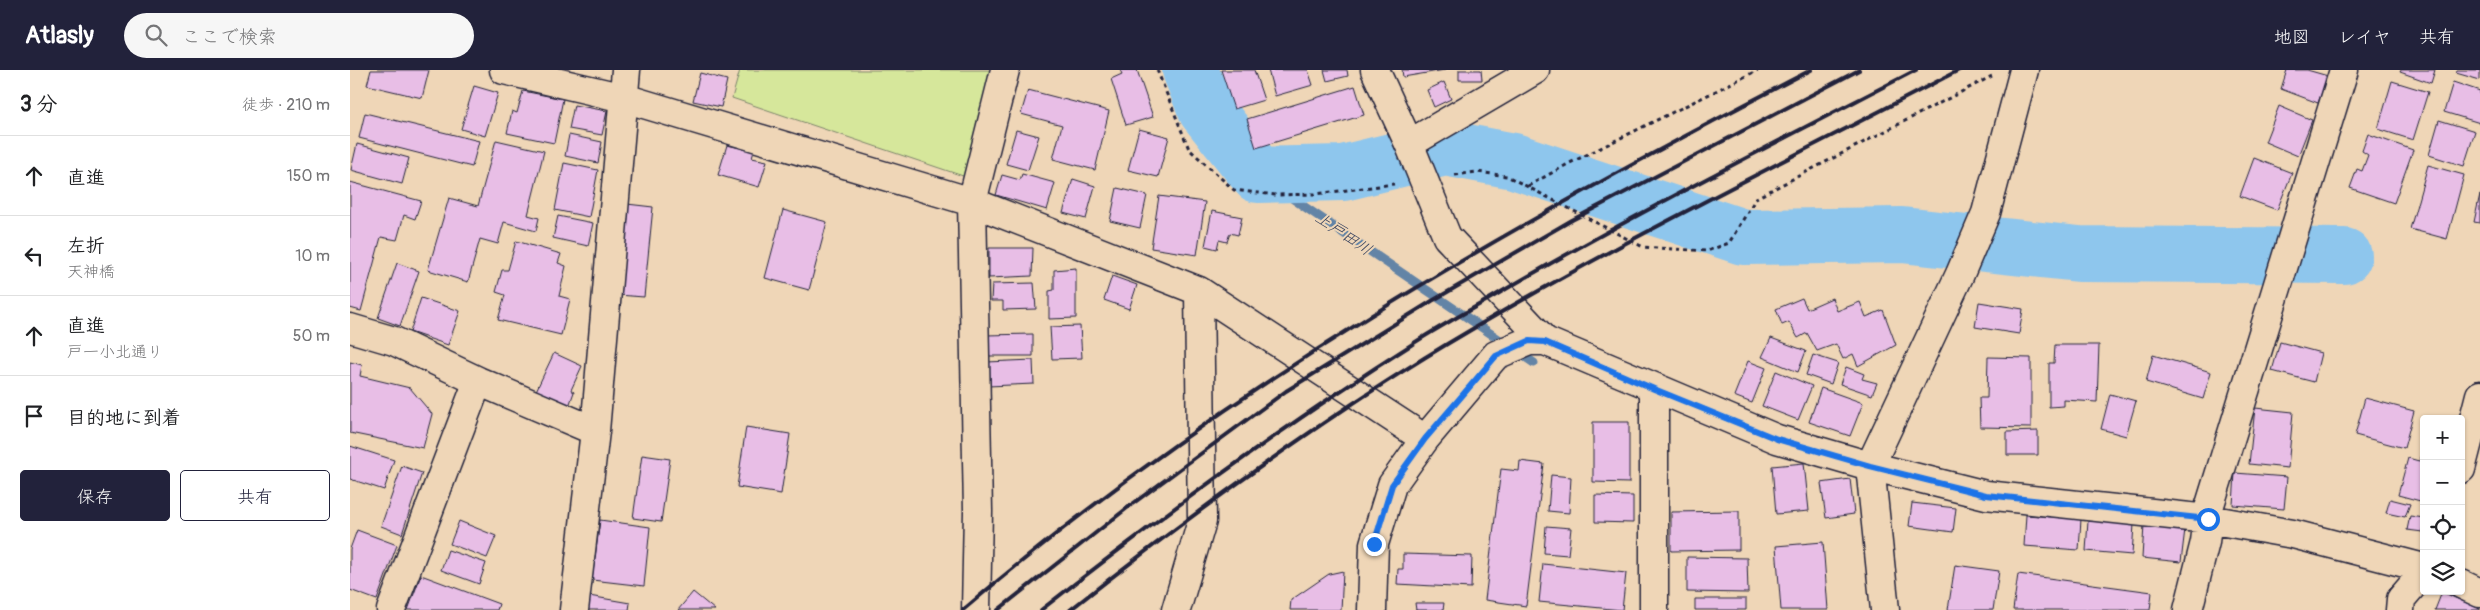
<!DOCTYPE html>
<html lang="ja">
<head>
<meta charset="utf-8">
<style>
  :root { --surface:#fff; --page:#f6f6f6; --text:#202124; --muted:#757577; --line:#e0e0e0; --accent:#22223b }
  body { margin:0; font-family:Pangolin,"Klee One",sans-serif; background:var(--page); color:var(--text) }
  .controls { position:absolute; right:15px; bottom:15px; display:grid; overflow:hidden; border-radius:5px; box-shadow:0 1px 4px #0004 }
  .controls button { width:45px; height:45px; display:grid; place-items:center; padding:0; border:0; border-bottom:1px solid var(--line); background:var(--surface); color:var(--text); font:25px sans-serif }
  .stop { position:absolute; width:15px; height:15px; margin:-11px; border:4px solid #1a73e8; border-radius:50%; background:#fff }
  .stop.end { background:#1a73e8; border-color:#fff; box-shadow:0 1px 5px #0008 }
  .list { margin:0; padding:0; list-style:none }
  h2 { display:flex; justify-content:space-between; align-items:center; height:65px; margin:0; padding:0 20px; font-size:21px }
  h2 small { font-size:16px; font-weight:400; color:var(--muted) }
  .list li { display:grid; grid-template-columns:32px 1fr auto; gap:15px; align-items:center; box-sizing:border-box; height:80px; padding:0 20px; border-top:1px solid var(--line) }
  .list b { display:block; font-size:19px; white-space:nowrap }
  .list p { margin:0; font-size:16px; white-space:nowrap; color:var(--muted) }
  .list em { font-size:16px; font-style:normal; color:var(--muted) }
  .actions { display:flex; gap:10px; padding:15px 20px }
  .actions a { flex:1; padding:11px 0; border:1px solid var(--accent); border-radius:5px; text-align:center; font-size:18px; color:var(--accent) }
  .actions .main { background:var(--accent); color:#fff }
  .icon { flex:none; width:28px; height:28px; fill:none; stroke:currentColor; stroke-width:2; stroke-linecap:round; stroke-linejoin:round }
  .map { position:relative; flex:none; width:2130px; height:540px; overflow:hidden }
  header { display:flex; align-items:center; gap:30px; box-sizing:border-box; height:70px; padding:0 25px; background:var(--accent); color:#fff }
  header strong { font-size:24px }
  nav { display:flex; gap:28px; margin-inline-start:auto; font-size:18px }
  .search { width:350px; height:45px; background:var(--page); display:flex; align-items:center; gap:12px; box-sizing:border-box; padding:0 18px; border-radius:28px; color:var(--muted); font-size:19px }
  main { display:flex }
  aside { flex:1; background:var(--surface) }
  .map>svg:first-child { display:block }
</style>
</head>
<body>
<header>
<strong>Atlasly</strong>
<div class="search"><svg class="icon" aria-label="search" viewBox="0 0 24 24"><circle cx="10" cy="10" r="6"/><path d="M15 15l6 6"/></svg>ここで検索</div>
<nav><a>地図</a><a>レイヤ</a><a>共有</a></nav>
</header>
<main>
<aside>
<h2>3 分<small>徒歩 · 210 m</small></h2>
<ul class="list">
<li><svg class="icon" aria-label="ahead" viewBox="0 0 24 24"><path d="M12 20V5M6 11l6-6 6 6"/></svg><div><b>直進</b></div><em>150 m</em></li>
<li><svg class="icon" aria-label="left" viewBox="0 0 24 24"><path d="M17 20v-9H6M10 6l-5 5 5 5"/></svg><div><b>左折</b><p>天神橋</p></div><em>10 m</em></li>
<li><svg class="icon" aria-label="ahead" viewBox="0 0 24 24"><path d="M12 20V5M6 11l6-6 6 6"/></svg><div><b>直進</b><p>戸一小北通り</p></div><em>50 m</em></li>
<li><svg class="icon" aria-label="arrive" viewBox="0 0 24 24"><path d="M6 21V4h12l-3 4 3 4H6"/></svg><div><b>目的地に到着</b></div></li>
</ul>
<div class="actions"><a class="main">保存</a><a>共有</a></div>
</aside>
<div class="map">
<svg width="2130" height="540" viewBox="0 0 2130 540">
  <rect width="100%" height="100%" fill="#efd6b7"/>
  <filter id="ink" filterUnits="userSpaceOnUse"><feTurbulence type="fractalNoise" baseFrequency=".02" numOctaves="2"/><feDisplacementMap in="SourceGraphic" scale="10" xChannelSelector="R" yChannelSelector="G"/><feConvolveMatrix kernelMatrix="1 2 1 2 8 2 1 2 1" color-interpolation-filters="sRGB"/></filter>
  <g filter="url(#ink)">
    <!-- green -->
    <path fill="#d6e79b" stroke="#7c846b" d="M390 0H643L616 107 382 28Z"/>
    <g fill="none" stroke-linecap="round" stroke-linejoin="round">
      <!-- stream -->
      <path stroke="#6384a6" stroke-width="9" d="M908 105 1184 293"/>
      <!-- river -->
      <path stroke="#8ec6ed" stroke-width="56" d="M840 0 856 40 908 105 993 103 1095 78 1164 91 1393 167 1552 165 1729 184 1994 186"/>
    </g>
    <!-- building -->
    <path fill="#e8bee6" stroke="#22223b" d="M21 0H79L72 28 17 15Z
      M770 0H787L803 47 776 55 761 9 772 4Z
      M871 0H904L914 30 884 39Z
      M918 0H958L963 15 925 26Z
      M974 0H997L998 6 977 11Z
      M1052 0H1095L1053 7Z
      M1109 0H1131L1132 10H1109Z
      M1937 0H1957L1978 6 1968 33 1931 19Z
      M2051 0H2085L2081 13 2050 2Z
      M2107 0H2130V10L2106 3Z
      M350 3 377 10 371 37 343 31Z
      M2042 11 2078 22 2063 70 2028 59Z
      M1094 12 1101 29 1084 37 1077 20Z
      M2103 12 2130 21V53L2094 42Z
      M124 16 148 23 135 66 111 59Z
      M1005 16 1014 45 906 78 897 49Z
      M678 20 759 41 745 100 703 89 712 55 671 44Z
      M173 21 213 29 204 73 157 63 162 41 167 43Z
      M224 35 257 41 252 65 219 59Z
      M1929 36 1962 50 1948 86 1915 72Z
      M15 43 129 71 122 97 9 68Z
      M2089 50 2125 61 2114 96 2079 85Z
      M789 59 819 67 808 107 778 100Z
      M666 60 689 66 678 100 656 94Z
      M2018 64 2063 80 2044 133 2000 118 2007 99 2012 101 2018 85 2012 81Z
      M219 65 252 72 248 93 215 86Z
      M146 70 194 81 178 145 189 148 186 161 154 152 148 174 130 169 118 212 78 200 99 128 128 136Z
      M7 74 59 88 52 114 1 100Z
      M377 75 404 81 402 88 417 91 409 117 368 105Z
      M1904 88 1942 103 1927 140 1890 126Z
      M214 93 248 100 239 147 205 140Z
      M2078 95 2114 105 2097 169 2060 159Z
      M672 104 705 113 697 140 646 125 652 105 670 110Z
      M723 109 745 116 736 149 713 143Z
      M0 112 71 131 65 149 54 145 47 170 31 167 11 241 0 238Z
      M767 118 797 125 790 158 760 151Z
      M2130 124V153L2124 152Z
      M809 126 855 132 847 185 801 178Z
      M277 134 303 137 294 227 268 225Z
      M433 140 477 152 459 220 415 208Z
      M862 141 892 147 888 165 880 163 877 172 869 170 867 179 855 176Z
      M208 146 243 153 238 176 203 168Z
      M166 171 211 184 208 193 216 196 209 226 220 229 211 265 148 250 155 225 146 222 152 200H158Z
      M639 178H683L682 206 639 208Z
      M47 193 69 201 50 256 28 248Z
      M726 198V248L699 249V221L704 220V200Z
      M762 206 787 215 779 239 754 230Z
      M684 213 686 239 653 240V231H641L642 214Z
      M71 228 110 241 98 275 60 262Z
      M1452 228 1457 239 1482 228 1487 241 1510 232 1516 247 1533 240 1546 275 1508 296 1503 284 1493 289 1486 274 1467 281 1457 263 1448 268 1439 252 1432 255 1426 239Z
      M1629 232 1673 239 1669 264 1625 257Z
      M730 256 732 288 702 289 700 257Z
      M683 264V286H636V265Z
      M1421 268 1456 281 1448 302 1412 287Z
      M1930 272 1971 283 1964 312 1922 301Z
      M1705 275H1749L1747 332 1714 330V336L1699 337V293H1704Z
      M204 283 232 296 221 320 224 322 218 339 185 323Z
      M1463 285 1488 293 1481 314 1456 305Z
      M1803 285 1861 302 1853 329 1796 312Z
      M1638 287 1681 288V358L1630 357 1629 328H1637Z
      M683 290 684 314 638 316 637 292Z
      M1398 291 1416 298 1402 333 1384 326Z
      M0 292 12 295 10 306 60 318 82 344 73 378 0 363Z
      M1496 297 1514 304 1512 309 1527 313 1522 325 1490 314Z
      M1426 301 1462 316 1448 350 1412 336Z
      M1471 318 1513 333 1500 366 1459 352Z
      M1760 324 1786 331 1776 366 1751 359Z
      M2015 328 2064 341 2054 378 2005 365Z
      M1905 338 1943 342 1938 398 1899 394Z
      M1243 352H1279V413L1243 412Z
      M396 357 440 364 431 424 387 417Z
      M1688 361V385H1657V362Z
      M2074 374V432L2048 425 2058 388 2069 391Z
      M0 376 44 390 34 420 0 409Z
      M292 385 320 389 311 452 283 448Z
      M1170 391 1194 394 1176 536 1135 530 1151 399 1169 401Z
      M1454 393 1459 441 1426 444 1422 396Z
      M52 396 72 403 52 464 31 456Z
      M1885 403 1937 407 1934 439 1883 435Z
      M1201 405 1221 407 1219 443 1198 441Z
      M1500 409 1504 444 1476 448 1471 413Z
      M1245 425 1283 426V453L1245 452Z
      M2040 429 2060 434 2055 447 2036 443Z
      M1562 433 1606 438 1603 462 1559 456Z
      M1389 441V480L1321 481V442Z
      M1676 445 1731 449 1729 480 1674 476Z
      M2060 446 2074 448 2073 462 2057 460Z
      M250 450 300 457 294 516 242 510Z
      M109 451 146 466 137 488 100 474Z
      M1738 451 1784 454 1782 485 1736 481Z
      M1794 455 1835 459 1831 492 1792 488Z
      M1196 456 1221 458 1218 485 1194 483Z
      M7 460 47 475 27 530 0 520V479Z
      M1473 472 1478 540H1431L1426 476Z
      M98 480 136 493 129 514 91 500Z
      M1053 484 1122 486 1121 518 1047 514 1048 499H1053Z
      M1337 487 1397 488 1398 523 1337 522Z
      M1193 494 1276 503 1272 540 1189 532Z
      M1605 495 1649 501 1643 540H1598Z
      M993 501 991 540H940L941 530 979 504Z
      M1668 504 1802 522 1800 540H1663Z
      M71 505 149 534 147 540H58Z
      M343 522 365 540H328Z
      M2092 522 2130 539V540H2085Z
      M239 526 280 533 279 540H237Z
      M1345 529H1396V540H1345Z
      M1065 533H1094L1093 540H1066Z"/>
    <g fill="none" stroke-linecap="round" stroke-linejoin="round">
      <!-- minor casing -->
      <g stroke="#22223b" stroke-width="31">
        <path id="minor" d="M154 0 274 28 622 132 849 221 1075 369
          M1025 0 1060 76 1097 167 1195 271 1427 369 1520 396 1636 425 1858 449 1943 464 2074 498
          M1059 74 1185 0
          M0 258 44 271 128 311 245 361
          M1304 319V540
          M2111 399 2130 325
          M2111 514 2130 523
          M41 540 128 311
          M224 540 245 361 276 0
          M626 540 628 441 622 132 655 0
          M826 540 852 451 849 221
          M1022 540 1024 474 1042 415 1075 369 1146 285 1179 271H1195
          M1535 540 1520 396 1610 204 1636 143 1674 0
          M1838 540 1855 472 1859 438 1994 0
          M2050 540 2051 529 2074 502"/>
      </g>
      <!-- path -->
      <path stroke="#22223b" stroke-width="3" stroke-dasharray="4 4" stroke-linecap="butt" d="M807 0 839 79 884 120 925 125 965 124 1044 114
        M1105 105 1127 102 1157 106 1293 177 1357 181 1379 173 1406 128 1642 6
        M1178 116 1218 94 1408 0"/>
      <!-- minor -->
      <use href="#minor" stroke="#efd6b7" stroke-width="28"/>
      <!-- rail -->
      <path stroke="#22223b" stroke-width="4" d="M613 540C869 321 1162 154 1461 0
        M648 540 781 435 936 321 1082 231 1222 150 1509 0
        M691 540C811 446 933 356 1061 275 1090 256 1121 240 1151 222 1286 143 1427 72 1566 0
        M720 540C834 450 951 364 1074 288 1247 182 1430 94 1609 0"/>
    </g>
  </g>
  <g fill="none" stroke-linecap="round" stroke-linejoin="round" filter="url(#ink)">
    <!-- route -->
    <path stroke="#1a73e8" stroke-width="6" d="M1024 474 1042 415 1075 369 1146 286 1179 271 1195 272 1304 319 1427 369 1520 396 1636 425 1858 449"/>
  </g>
  <g text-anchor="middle" stroke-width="4" stroke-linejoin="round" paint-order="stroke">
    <!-- water labels -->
    <g font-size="16" font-style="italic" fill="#38435f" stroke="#efd6b7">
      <text transform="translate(994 163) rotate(34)" y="6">上戸田川</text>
    </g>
  </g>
</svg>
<div class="controls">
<button>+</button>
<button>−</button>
<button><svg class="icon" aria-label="locate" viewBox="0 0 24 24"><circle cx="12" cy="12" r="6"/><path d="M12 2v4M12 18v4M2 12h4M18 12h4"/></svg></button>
<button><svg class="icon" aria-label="layers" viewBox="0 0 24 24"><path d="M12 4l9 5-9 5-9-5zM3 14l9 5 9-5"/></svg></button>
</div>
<div class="stop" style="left:1858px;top:449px"></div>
<div class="stop end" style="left:1024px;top:474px"></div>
</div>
</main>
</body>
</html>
